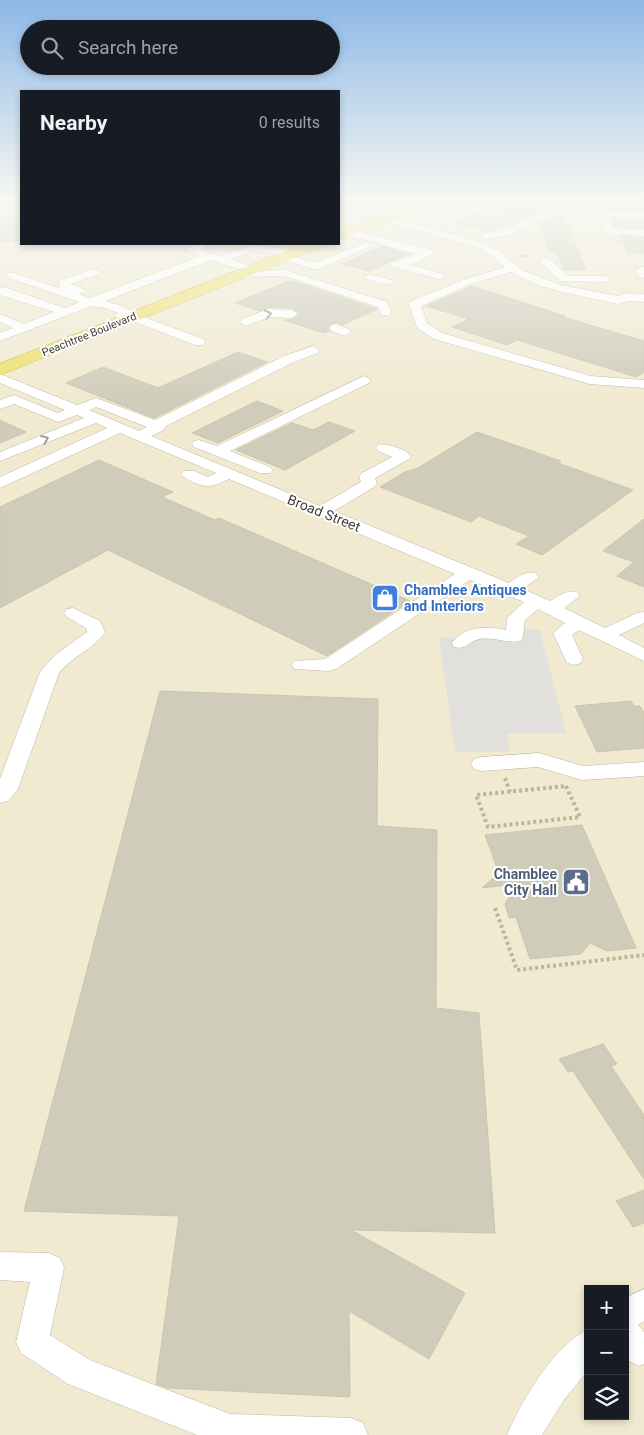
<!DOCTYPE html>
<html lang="en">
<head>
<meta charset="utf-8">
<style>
  :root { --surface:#171b24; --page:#20242c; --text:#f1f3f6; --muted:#9ea1a6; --line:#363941 }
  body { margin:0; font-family:Roboto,sans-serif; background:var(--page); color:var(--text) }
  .controls { position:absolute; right:15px; bottom:15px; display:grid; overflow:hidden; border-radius:0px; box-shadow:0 2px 8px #0003 }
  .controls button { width:45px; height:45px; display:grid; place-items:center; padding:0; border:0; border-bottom:1px solid var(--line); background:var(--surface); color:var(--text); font:25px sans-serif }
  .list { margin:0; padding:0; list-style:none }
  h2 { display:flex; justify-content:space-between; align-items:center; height:65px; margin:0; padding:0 20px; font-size:21px }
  h2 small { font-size:16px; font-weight:400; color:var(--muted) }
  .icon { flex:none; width:28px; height:28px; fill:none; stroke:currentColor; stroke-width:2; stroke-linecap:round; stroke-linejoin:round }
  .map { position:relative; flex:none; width:644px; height:1435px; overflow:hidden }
  .search { position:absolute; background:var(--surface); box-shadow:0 2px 8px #0003; left:20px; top:20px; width:320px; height:55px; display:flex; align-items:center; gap:12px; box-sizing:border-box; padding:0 18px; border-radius:28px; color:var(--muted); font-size:19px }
  .panel { position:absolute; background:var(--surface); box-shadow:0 2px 8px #0003; left:20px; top:90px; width:320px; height:155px; border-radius:0px }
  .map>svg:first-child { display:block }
</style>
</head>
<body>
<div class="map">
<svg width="644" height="1435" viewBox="0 0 644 1435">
  <rect width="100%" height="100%" fill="#f0efe4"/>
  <!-- residential -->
  <path fill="#e3e2d2" d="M592 202H644V244H610Z"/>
  <!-- commercial -->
  <path fill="#f1ead0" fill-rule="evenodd" d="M0 202H21V244H339V202H592L610 244H644V1435H0ZM588 1289H625V1416H588Z"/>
  <!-- parking -->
  <path fill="#e1e0dc" d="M522 630H540L566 733 507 734 510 752H455L439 638H523Z"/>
  <!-- building -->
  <path fill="#d0ccba" stroke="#cac5ae" d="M604 202H644V210L607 209Z
    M517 207 541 212 500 228 496 227 487 231 452 222 475 213 492 217Z
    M21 216V240L0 242V217Z
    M558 216 564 217 586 270H564L557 252H550L539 224Z
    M612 219 644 220V228L615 226Z
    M620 236 644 238V253H628Z
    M382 246 409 254 369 271 343 264Z
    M289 281 302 284 377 309 342 325 336 322 331 323 327 327 329 331 324 333 284 320H292L299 316V312L293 308 268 307 259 311 235 303Z
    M472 286 565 316 563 317 644 341V372L636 377 517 340 507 345 452 327 469 319 426 306Z
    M238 352 267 362 154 418 66 383 103 367 158 388Z
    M257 401 283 411 218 443 192 433Z
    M0 420 26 432 0 443Z
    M329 422 355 431 285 470 236 450 292 423 313 430Z
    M477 432 561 461 558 463 633 490 542 555 516 544 529 536 479 516 471 522 380 487 405 472 418 468Z
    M99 460 173 492 162 497 215 520 219 518 410 601 327 656 108 550 0 608V507Z
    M644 519V587L617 576 634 562 603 551Z
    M160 691 378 699 377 826 437 830 436 1008 479 1013 495 1233 351 1230 465 1293 429 1359 349 1311 350 1397 167 1388 156 1384 179 1216 24 1211Z
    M631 701 634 706H640L644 713V748L597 752 575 706Z
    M582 825 636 948 607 951 590 943 581 954 530 959 516 917 509 918 505 904 516 884 482 888 499 873 485 835Z
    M603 1044 617 1064 611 1066 644 1115V1179L573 1071 568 1072 559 1059Z
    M644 1190V1223L633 1227 616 1201Z"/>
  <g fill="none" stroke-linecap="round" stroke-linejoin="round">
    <!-- minor-tunnel -->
    <path stroke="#cdccc1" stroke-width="11" stroke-dasharray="11 5.5" stroke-linecap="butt" d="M292 314 335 328"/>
    <!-- minor casing -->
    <g stroke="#bab8a7" stroke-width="1">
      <path id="minor" d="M444 202H462L477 208 472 211Z
        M339 205 389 216 390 218 485 243 502 253 520 269 560 285 618 296 628 293 644 294V302L629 301 618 304 558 291 535 284 511 272 471 284 421 306 427 323 442 333 591 376 644 380V388L590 384 434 339 417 328 409 304 411 301 463 280 505 267 494 257 477 247 377 219 339 211Z
        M558 207 562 208V212L508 235 487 239 482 236 483 234 501 230Z
        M21 208V214L0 215V209Z
        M603 211 644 212V218L609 217 614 228 644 230V236L606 233 598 214Z
        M347 229 433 250 434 252 433 254 410 265 443 274 445 276 439 279 391 266 389 264 391 262 398 261 416 254 343 234 342 232Z
        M366 242 370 243 371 245 370 247 316 270 281 259 279 257 281 255 253 251 231 259 256 268 257 271 285 270 387 302 391 312 389 315H381L378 307 284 276 234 277 232 275 234 273 245 271 211 260 105 301 122 306 136 314 203 339 205 342 203 345H195L130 320 117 319 115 316 118 313 105 308 92 306 0 341V333L13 328 0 322V314L24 324 54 312 0 295V287L7 288 65 308 79 302 7 277 5 275 7 273H15L59 288 60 280 91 270H99L101 272 99 274 70 284 84 289 86 291 84 293 79 294 90 298 200 256 186 250 196 244H209L201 250 220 256 252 245 295 250 300 253 293 256 315 263Z
        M545 258 549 259 568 276H605L611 279 605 282 561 281 539 261Z
        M641 267H644V278L640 277 635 270Z
        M370 274 392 280 394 282 388 285 366 279 364 277Z
        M268 309 292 310 298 314 292 318 270 317 246 326 240 322 242 319Z
        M335 324 349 329 351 332 345 336 331 331 329 328 331 325Z
        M313 346 319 350 318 353 294 362 166 426 164 430 151 436 320 506 361 482 359 476 362 473 392 457 378 451 376 448 378 445C387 443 405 449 411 456L409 459 375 478 377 484 374 487 334 511 509 583C518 577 525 571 536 573L539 577 523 589 550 601C559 596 566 590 577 592L580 596 564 608 605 628 637 613 644 612V623L619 635 644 648V661L579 630 572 635 583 659 581 663 574 665 567 663 553 633 565 623 538 609 525 620 523 637 521 641C506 644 491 635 476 640 467 643 466 650 454 647L452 643C464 626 487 626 506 630L507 618 524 602 470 580 336 669 329 671 294 669 292 665 294 661 325 659 455 574 229 479C216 485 209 489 195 483 190 480 185 479 181 474L184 471H194L208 477 216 473 120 433 0 488V477L107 428 96 423 0 461V452L84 418 77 415 58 422 14 404 0 409V400L14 395 58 413 65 410 0 383V374L77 405 96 398 155 420 284 356ZM96 407 147 427 139 431 89 410Z
        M364 376 371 380 369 383 230 451 270 467 273 470 270 473H260L194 447 192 444 194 441 199 440 217 446Z
        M73 608 100 621 105 632C93 650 72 656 59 673L18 789 8 801 0 803V779L40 672 54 656 87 632 86 628 67 617 64 613 67 609Z
        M539 753 583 766 644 762V776L582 780 538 767 481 771 474 769 471 764 474 759 481 757Z
        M0 1252 49 1253 60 1258 64 1268 50 1335 90 1360 230 1414 351 1418 363 1423 368 1435H197L68 1384 21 1353 16 1342 30 1282 0 1280Z
        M644 1289V1321L638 1325 644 1332V1364L639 1366 625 1359V1298Z
        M588 1330V1370L564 1400 542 1435H507C521 1402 554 1344 588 1330Z"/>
    </g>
    <!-- highway casing -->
    <g stroke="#cdb741" stroke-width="1">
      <path id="highway" d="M413 202H434L432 205 339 239V230Z
        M304 244H324L322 247 0 375V364Z"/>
    </g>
    <!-- path-far1 -->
    <path stroke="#bbb69a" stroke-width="2" stroke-dasharray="1 1" stroke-linecap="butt" d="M519 256H528"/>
    <!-- path -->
    <path stroke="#bbb69a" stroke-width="4" stroke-dasharray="3 3" stroke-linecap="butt" d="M505 778 510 792
      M566 786 580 817 488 827 476 795Z
      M495 908 517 970 644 955"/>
    <!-- minor -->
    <use href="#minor" fill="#fff" fill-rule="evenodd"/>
    <!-- highway -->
    <use href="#highway" fill="#efe06f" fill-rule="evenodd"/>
  </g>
  <!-- one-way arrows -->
  <defs><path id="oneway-chevron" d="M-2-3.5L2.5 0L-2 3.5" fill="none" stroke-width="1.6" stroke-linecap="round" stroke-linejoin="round" transform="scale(1.25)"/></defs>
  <g stroke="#a09f9a">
    <use href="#oneway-chevron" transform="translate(268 314) rotate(-12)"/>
    <use href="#oneway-chevron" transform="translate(45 439) rotate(-23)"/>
  </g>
  <!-- sky -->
  <linearGradient id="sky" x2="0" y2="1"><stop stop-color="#8db8e8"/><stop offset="0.5" stop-color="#f8f8f3"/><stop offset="1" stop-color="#f8f8f3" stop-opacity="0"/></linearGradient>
  <rect width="644" height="403" fill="url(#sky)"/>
  <!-- icons -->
  <defs>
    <g id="shop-square" transform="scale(1.4375)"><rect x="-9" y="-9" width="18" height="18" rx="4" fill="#3f7fe0" stroke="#fff"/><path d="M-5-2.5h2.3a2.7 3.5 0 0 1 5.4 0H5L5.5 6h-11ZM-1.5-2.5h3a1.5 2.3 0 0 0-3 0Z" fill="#fff"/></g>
    <g id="civic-square" transform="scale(1.4375)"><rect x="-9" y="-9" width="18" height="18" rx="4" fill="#5c6f8a" stroke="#fff"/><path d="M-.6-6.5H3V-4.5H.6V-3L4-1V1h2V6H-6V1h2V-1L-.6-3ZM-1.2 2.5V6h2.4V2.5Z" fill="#fff"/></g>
  </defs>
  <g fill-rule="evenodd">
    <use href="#shop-square" x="385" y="598"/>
    <use href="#civic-square" x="576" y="882"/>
  </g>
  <g text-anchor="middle" stroke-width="4" stroke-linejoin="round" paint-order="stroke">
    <!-- far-street labels -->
    <g font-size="11" fill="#413f34" stroke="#fff">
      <text transform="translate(89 334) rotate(-22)" y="4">Peachtree Boulevard</text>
    </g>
    <!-- street labels -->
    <g font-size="14" fill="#413f34" stroke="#fff">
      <text transform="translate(324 513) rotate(22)" y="5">Broad Street</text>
    </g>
    <!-- shop labels -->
    <g font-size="14" font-weight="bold" fill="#366cbe" stroke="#fff" text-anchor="start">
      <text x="404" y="595">Chamblee Antiques<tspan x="404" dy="16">and Interiors</tspan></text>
    </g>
    <!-- service labels -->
    <g font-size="14" font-weight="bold" fill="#4e5e75" stroke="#fff" text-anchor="end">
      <text x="557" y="879">Chamblee<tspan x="557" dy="16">City Hall</tspan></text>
    </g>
  </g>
</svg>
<div class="controls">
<button>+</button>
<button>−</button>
<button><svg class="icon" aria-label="layers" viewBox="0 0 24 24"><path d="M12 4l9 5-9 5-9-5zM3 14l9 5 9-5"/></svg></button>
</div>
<div class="search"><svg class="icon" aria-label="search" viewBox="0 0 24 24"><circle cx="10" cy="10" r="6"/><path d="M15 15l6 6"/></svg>Search here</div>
<section class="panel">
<h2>Nearby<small>0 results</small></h2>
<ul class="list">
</ul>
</section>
</div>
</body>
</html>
